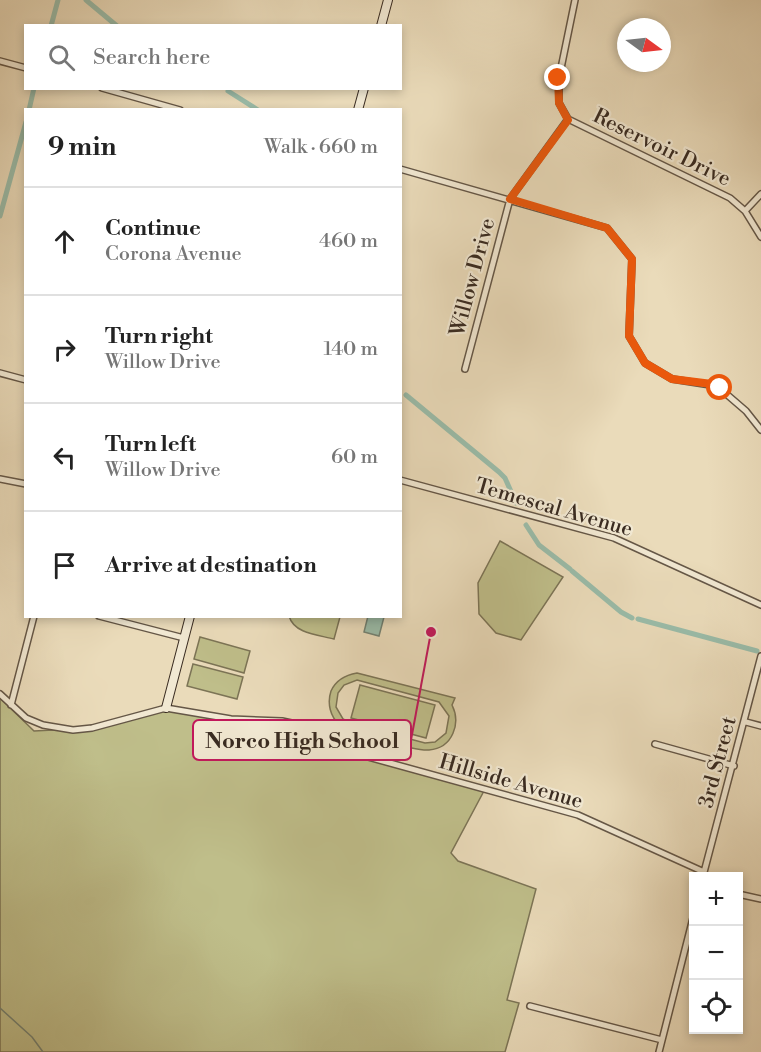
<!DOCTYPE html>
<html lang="en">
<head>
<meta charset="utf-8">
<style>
  :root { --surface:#fff; --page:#f6f6f6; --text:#222; --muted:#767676; --line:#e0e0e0 }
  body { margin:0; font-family:"Libre Bodoni",serif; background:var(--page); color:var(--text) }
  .controls { position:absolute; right:18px; bottom:18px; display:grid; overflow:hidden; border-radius:0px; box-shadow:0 3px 9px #0003 }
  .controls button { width:54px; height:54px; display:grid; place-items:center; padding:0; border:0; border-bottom:2px solid var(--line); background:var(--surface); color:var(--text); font:30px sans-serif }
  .compass { position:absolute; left:617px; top:18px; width:54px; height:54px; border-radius:50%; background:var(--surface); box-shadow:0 3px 9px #0003; rotate:105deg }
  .stop { position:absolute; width:18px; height:18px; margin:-14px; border:4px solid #ea580c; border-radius:50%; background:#fff }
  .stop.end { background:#ea580c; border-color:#fff; box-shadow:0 2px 6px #0008 }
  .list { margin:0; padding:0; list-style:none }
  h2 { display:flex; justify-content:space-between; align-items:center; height:78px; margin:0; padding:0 24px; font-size:26px }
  h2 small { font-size:20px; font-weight:400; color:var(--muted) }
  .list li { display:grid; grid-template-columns:39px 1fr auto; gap:18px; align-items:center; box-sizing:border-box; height:108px; padding:0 24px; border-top:2px solid var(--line) }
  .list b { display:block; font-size:22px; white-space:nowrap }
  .list p { margin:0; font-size:20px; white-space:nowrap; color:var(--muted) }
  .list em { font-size:20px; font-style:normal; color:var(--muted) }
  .icon { flex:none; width:33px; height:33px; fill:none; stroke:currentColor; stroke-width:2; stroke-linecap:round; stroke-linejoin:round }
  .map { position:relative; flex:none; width:761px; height:1052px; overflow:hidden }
  .search { position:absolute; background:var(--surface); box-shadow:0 3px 9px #0003; left:24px; top:24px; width:378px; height:66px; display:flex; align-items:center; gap:15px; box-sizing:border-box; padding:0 21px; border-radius:0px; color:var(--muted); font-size:22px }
  .panel { position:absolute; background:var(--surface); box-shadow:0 3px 9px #0003; left:24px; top:108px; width:378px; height:510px; border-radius:0px }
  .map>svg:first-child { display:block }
</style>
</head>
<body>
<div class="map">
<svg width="761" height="1052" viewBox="0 0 761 1052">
  <rect width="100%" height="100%" fill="#eadbba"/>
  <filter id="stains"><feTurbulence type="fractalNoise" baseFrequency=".00333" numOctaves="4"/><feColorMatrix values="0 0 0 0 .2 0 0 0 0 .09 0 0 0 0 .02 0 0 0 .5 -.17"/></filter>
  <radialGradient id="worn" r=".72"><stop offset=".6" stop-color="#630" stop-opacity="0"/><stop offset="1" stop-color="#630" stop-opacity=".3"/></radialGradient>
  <!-- green -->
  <path fill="#bfbe8a" stroke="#7c7456" stroke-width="1.5" fill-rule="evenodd" d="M500 541 563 577 521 640 496 633 479 614 478 583Z
    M289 616H340V617L334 639C319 635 294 634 289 616Z
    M200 637 250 651 244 673 194 659Z
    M193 664 243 677 237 699 187 686Z
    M357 673 455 698 452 705C461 723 453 748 429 750 415 751 351 734 340 725 330 717 327 703 331 691 336 680 345 675 357 673ZM357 680 439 702 449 716 446 733 435 742 425 743 353 724 343 719 336 707 338 693 344 685Z
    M360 685 435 705 426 738 351 718Z
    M0 698 34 731 92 728 166 708 231 719 296 724 332 747 485 789 451 853 458 861 536 889 507 1000 519 1003 505 1052H0Z"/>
  <!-- water -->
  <path fill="#9abca9" stroke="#738273" stroke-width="1.5" d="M368 616 384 617 379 636 364 632Z"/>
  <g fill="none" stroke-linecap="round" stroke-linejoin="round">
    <!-- stream -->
    <path stroke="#738273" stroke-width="1.5" d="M0 1008 32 1037 43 1052"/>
    <!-- canal -->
    <path stroke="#9abca9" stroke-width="5" d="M86 0 117 26
      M51 26 58 0
      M228 91 258 110
      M29 110 34 88
      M0 216 26 122
      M406 395 499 472 505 478 516 503
      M526 525 539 545 570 569
      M572 571 621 612 632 618
      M638 619 757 651"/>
    <!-- street casing -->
    <g stroke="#655747" stroke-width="8">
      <path id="street" d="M0 61 26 68
        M102 88 180 110
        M568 119 730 198 745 211 761 237
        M568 119 559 103V78L575 0
        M400 169 607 228 632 259 629 336 645 363 672 379 717 386 746 411 761 430
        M745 211 761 194
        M465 369 510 199 568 119
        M0 373 26 380
        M0 479 26 484
        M400 480 614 538 761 605
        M99 616 184 638
        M0 694 26 718 43 725 73 730 92 728 166 708 231 719 282 721 296 724 332 747 578 815 704 872
        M11 705 34 616
        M746 722 761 726
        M655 744 734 766
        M703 876 761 656
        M738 894 761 899
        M530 1006 662 1040
        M659 1052 694 914"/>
    </g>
    <!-- secondary casing -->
    <g stroke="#392b21" stroke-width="10">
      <path id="secondary" d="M381 26 388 0
        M358 110 364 88
        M166 708 190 616"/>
    </g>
    <!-- street -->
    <use href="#street" stroke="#f1e8d2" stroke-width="5"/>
    <!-- secondary -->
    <use href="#secondary" stroke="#f1e8d2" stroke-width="8"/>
  </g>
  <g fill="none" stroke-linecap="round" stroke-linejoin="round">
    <!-- route -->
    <path stroke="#ea580c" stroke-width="8" d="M558 78 559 103 568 120 510 199 607 228 632 259 629 336 645 363 672 379 712 384 720 388"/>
  </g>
  <g text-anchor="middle" stroke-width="4.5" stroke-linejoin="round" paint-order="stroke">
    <!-- street labels -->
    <g font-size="21" fill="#392b21" stroke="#f1e8d2">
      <text transform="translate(662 147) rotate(26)" y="7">Reservoir Drive</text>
      <text transform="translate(472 277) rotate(-75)" y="7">Willow Drive</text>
      <text transform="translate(554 507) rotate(16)" y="7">Temescal Avenue</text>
      <text transform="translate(717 762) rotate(-75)" y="7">3rd Street</text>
      <text transform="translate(511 781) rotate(16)" y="7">Hillside Avenue</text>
    </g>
  </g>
  <!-- callouts -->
  <path fill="none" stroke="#c2185b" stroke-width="2" d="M431 632L411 740"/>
  <circle fill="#c2185b" stroke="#f1e8d2" stroke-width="2" cx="431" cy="632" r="6"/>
  <rect fill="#f1e8d2" stroke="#c2185b" stroke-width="2" x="193" y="720" width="218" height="40" rx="6"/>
  <g font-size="22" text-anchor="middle" font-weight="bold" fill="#392b21">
    <text x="302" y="748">Norco High School</text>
  </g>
  <rect width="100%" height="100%" filter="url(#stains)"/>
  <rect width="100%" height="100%" fill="url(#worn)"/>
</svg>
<div class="controls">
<button>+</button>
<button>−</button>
<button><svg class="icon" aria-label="locate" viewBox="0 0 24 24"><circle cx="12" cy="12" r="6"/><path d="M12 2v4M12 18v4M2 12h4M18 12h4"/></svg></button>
</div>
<svg class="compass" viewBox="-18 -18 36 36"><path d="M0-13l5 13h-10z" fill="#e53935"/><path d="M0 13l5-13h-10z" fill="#767676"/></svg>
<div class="stop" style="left:720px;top:388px"></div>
<div class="stop end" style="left:558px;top:78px"></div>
<div class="search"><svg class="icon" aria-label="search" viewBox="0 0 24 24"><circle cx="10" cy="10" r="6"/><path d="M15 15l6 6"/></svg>Search here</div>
<section class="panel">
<h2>9 min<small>Walk · 660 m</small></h2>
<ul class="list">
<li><svg class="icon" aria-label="ahead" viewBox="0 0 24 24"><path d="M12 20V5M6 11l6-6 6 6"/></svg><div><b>Continue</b><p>Corona Avenue</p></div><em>460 m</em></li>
<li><svg class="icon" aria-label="right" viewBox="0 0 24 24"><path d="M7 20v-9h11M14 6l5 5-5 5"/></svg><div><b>Turn right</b><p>Willow Drive</p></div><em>140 m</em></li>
<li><svg class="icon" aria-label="left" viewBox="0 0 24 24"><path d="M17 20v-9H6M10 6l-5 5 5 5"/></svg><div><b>Turn left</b><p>Willow Drive</p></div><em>60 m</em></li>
<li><svg class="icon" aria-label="arrive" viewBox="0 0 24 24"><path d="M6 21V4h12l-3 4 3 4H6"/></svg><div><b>Arrive at destination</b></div></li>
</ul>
</section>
</div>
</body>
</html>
